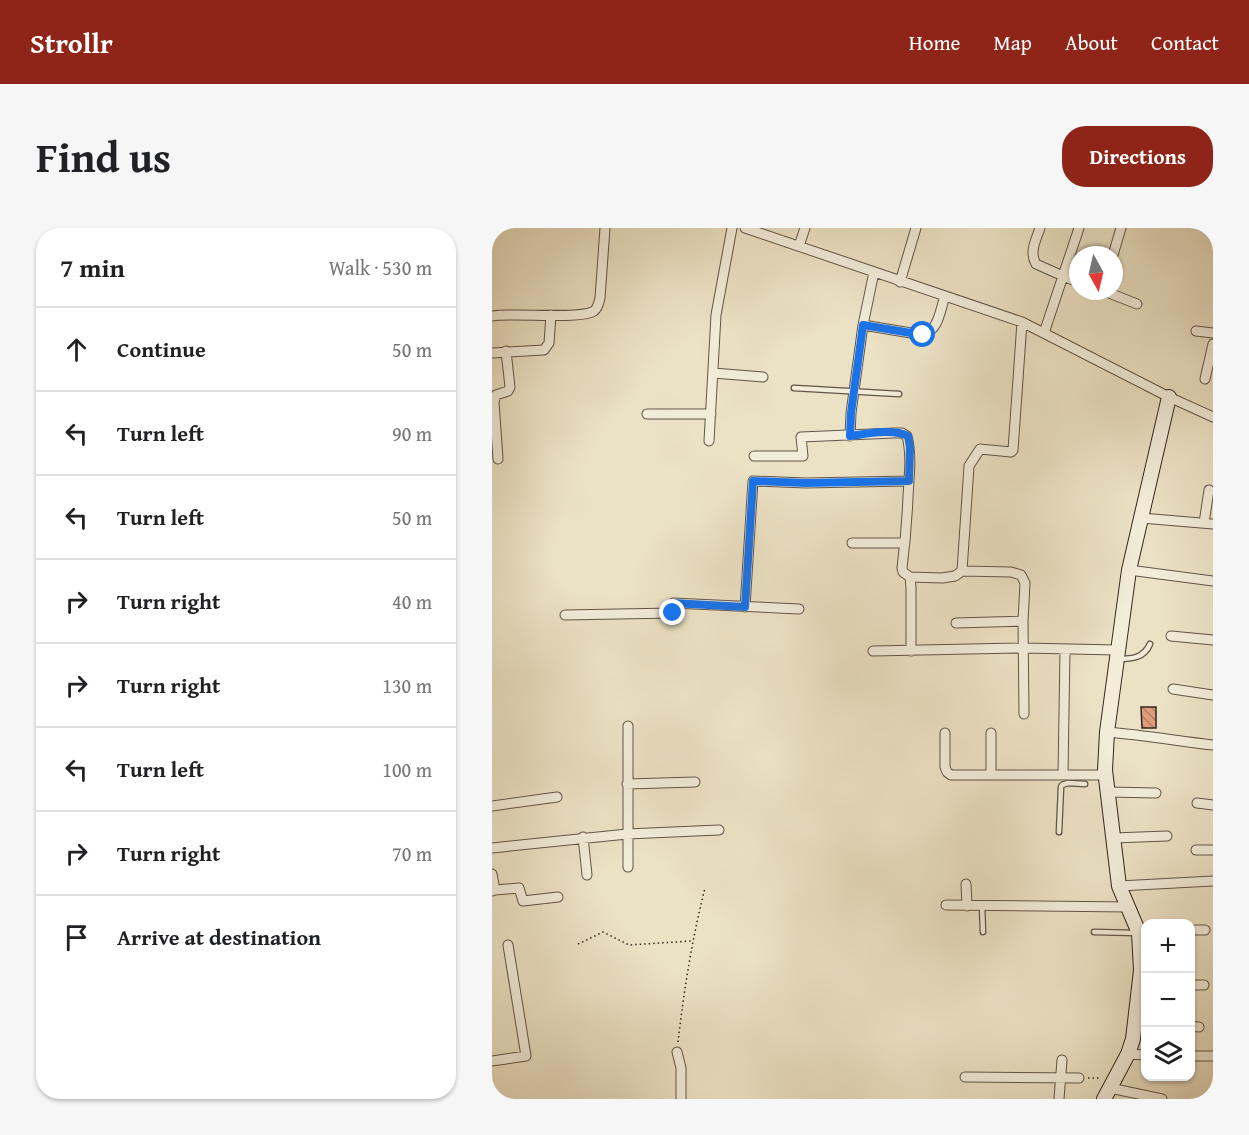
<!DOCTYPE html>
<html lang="en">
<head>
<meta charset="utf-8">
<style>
  :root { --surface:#fff; --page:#f6f6f6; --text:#202124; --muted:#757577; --line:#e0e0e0; --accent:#8f2418 }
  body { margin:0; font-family:"Gentium Book Plus",serif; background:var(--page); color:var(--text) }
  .controls { position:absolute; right:18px; bottom:18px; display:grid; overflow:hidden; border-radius:12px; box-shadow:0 2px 4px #0004 }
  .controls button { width:54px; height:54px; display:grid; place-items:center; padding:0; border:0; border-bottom:2px solid var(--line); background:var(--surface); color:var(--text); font:30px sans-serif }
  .compass { position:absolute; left:577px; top:18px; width:54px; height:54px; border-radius:50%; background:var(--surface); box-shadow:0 2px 4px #0004; rotate:172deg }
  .stop { position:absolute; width:18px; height:18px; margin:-14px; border:4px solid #1a73e8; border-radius:50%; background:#fff }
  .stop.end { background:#1a73e8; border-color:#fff; box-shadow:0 2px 6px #0008 }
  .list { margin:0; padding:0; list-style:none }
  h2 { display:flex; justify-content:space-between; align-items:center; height:78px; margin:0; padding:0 24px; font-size:26px }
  h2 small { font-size:20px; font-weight:400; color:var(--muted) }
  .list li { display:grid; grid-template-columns:39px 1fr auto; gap:18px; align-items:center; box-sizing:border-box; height:84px; padding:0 24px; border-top:2px solid var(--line) }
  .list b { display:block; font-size:22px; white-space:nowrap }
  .list em { font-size:20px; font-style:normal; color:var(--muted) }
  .icon { flex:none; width:33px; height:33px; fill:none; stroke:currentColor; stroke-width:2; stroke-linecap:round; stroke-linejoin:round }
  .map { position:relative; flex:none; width:721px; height:871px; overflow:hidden; border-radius:24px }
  header { display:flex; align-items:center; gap:36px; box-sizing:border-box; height:84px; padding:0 30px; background:var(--accent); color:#fff }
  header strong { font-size:28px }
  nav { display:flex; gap:33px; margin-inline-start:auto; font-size:21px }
  .intro { display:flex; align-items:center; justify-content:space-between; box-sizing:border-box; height:144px; padding:0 36px }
  h1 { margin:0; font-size:42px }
  .button { padding:15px 27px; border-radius:24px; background:var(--accent); color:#fff; font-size:21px; font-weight:700 }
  main { display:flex; gap:36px; padding:0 36px }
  aside { flex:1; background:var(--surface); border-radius:24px; box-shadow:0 2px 4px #0004 }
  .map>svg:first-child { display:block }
</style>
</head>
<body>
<header>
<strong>Strollr</strong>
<nav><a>Home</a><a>Map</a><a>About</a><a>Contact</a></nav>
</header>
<div class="intro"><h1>Find us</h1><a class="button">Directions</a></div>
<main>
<aside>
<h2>7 min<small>Walk · 530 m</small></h2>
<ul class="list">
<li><svg class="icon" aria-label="ahead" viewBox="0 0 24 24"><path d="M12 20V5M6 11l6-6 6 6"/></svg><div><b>Continue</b></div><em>50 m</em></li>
<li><svg class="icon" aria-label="left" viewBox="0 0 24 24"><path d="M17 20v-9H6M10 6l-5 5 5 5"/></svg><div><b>Turn left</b></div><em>90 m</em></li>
<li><svg class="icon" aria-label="left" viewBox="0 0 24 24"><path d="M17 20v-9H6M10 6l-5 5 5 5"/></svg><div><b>Turn left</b></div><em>50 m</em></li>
<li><svg class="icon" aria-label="right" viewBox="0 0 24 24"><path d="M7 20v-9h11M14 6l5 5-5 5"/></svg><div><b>Turn right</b></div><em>40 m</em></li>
<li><svg class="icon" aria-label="right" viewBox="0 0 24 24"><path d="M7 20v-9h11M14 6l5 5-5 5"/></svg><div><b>Turn right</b></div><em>130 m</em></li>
<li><svg class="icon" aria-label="left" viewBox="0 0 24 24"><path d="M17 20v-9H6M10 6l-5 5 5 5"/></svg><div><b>Turn left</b></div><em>100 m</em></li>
<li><svg class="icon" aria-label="right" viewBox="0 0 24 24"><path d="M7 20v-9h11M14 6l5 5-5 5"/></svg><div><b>Turn right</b></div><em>70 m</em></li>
<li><svg class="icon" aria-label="arrive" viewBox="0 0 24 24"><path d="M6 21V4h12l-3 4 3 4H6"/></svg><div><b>Arrive at destination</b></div></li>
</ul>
</aside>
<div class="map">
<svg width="721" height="871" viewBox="0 0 721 871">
  <defs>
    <pattern id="building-back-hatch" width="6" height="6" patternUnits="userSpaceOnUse" patternTransform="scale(1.5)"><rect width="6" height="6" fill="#e09c7b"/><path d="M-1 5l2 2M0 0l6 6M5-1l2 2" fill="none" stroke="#b67f64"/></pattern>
  </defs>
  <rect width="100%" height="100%" fill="#ebe1c4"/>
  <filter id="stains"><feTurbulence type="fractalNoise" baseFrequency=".00333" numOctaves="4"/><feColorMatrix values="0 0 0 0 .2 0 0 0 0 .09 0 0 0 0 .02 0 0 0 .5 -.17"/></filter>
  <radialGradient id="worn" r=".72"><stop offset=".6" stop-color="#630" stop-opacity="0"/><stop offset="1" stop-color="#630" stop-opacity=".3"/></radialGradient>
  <!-- building -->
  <path fill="url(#building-back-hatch)" stroke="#34251e" stroke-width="1.5" d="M649 479H664V500H650Z"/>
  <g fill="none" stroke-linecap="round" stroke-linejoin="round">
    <!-- lane casing -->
    <g stroke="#625448" stroke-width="7">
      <path id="lane" d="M302 160 407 166
        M626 431C640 431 652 430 658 416
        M567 604 569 559 570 557 576 555 593 556
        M490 678 491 704
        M602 704 644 705"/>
    </g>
    <!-- street casing -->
    <g stroke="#625448" stroke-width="11">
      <path id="street" d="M253 0 530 94 677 169 721 189
        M548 0C544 12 537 24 544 36L571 48 552 105
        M307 18 313 0
        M621 27 629 0
        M408 54 424 0
        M586 54 571 48 587 0
        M612 63 645 76
        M0 88C21 84 89 92 102 83 106 80 107 74 108 70L113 0
        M371 97 431 107C447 102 448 82 453 68
        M704 103 721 105
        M0 125 52 122 57 115 59 87
        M221 145 271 149
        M713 151 721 116
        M155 186H219
        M358 208 359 185 371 97 382 44
        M217 213 224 87 240 0
        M262 228H311L309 209 402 205H410L415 208C420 228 417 249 416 269 415 293 413 316 410 340L411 344 418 349 419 359V423
        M6 231 2 174 4 167 16 163 18 159 14 123
        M649 290 721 296
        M712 295 717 262
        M360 315H413
        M637 342 721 353
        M470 343 477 238 488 221 519 224 521 222 530 94
        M418 349 450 350 463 348 470 343 519 344 529 347 533 355 531 393 532 486
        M253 379 261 253 314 255 417 253
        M73 387 181 385V375L307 381
        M464 395 531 393
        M679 408 721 412
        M381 423 532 420 625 422
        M681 461 721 467
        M615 504C651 507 686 513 721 517
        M453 505V539L455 544 459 547H614
        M499 505V547
        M571 547 573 421
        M135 556 203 554
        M616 564 664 565
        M705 575 721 577
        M0 578 65 569
        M91 609 95 647
        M621 610 675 608
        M0 620 135 606 227 602
        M704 622H721
        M136 639V498
        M0 646 3 662 0 663
        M474 656 475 678
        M627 658 721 653
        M3 662 27 660 31 673 66 669
        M454 677 637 679
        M698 702H713
        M698 757H712
        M698 798 707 799
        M185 824 189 840V871
        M636 826 654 827
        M698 828H721
        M0 833 34 828 16 717
        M473 849 587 850
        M618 860 670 871
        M567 871 570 832"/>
    </g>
    <!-- secondary casing -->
    <g stroke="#34251e" stroke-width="16">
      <path id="secondary" d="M612 871 636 826 641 811 649 742 647 705 627 658 613 542 615 504 637 342 677 169"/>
    </g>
    <!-- path -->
    <path stroke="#34251e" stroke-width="1.5" stroke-dasharray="1.5 3" stroke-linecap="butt" d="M86 716 111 704 137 717 199 713
      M186 814C192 762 200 711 213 660
      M596 850H609"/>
    <!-- lane -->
    <use href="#lane" stroke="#f2ecd9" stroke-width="4.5"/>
    <!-- street -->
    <use href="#street" stroke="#f2ecd9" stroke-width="9"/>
    <!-- secondary -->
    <use href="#secondary" stroke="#f2ecd9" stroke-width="14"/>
  </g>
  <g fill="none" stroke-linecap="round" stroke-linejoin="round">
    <!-- route -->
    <path stroke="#1a73e8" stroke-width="8" d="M181 385 180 375 253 379 261 253 314 255 417 253 418 219 416 208C400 200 374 206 358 208L359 185 371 97 431 107"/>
  </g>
  <rect width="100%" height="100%" filter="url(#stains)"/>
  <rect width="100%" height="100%" fill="url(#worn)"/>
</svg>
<div class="controls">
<button>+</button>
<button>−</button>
<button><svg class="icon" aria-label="layers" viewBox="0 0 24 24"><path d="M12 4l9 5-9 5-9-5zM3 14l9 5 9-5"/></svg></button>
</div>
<svg class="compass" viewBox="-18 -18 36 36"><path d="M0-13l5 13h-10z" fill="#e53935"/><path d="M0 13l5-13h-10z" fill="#757577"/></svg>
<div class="stop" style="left:431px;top:107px"></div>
<div class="stop end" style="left:181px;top:385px"></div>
</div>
</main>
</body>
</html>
